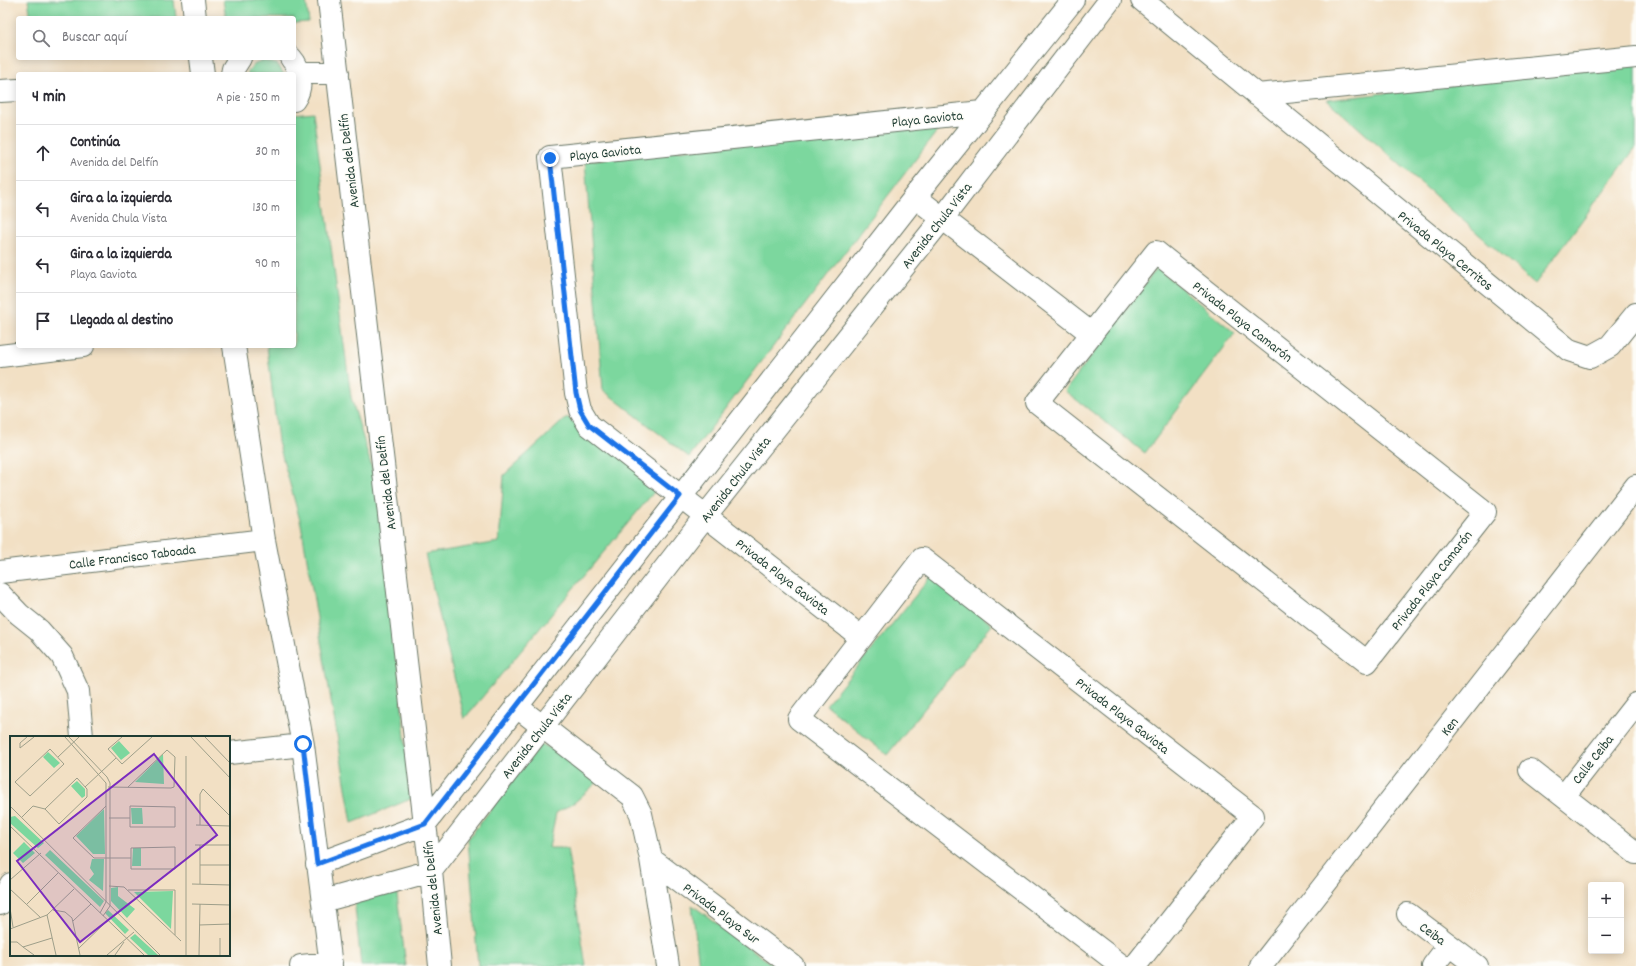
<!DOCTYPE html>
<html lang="es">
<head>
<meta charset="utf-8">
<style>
  :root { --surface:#fff; --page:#f2f2f3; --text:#2b2b33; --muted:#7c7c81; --line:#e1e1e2 }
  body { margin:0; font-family:Dekko,sans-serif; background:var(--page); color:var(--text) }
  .controls { position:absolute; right:12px; bottom:12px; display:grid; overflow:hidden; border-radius:4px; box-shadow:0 2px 10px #0003 }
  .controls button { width:36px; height:36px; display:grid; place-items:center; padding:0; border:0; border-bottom:1px solid var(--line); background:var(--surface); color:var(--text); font:20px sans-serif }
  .stop { position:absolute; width:12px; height:12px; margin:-9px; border:3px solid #1a73e8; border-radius:50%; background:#fff }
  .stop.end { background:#1a73e8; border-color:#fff; box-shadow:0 1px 4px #0008 }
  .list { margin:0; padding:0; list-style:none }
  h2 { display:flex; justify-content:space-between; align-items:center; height:52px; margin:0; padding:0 16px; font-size:17px }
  h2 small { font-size:13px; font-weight:400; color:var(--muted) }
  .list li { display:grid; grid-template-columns:26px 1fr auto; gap:12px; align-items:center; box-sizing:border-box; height:56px; padding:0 16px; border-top:1px solid var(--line) }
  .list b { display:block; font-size:15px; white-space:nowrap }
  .list p { margin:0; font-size:13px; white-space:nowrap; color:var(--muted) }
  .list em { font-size:13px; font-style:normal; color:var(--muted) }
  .icon { flex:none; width:22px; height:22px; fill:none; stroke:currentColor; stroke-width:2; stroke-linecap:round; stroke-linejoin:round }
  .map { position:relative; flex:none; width:1636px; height:966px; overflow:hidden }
  .search { position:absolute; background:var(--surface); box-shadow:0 2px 10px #0003; left:16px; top:16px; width:280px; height:44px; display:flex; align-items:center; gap:10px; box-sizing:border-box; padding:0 14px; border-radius:4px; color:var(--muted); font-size:15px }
  .panel { position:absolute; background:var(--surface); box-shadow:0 2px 10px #0003; left:16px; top:72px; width:280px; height:276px; border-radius:4px }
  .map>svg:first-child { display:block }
</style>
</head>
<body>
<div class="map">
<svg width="1636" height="966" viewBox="0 0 1636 966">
  <rect width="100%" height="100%" fill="#fdfcf7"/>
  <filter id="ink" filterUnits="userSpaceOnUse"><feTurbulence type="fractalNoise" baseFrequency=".025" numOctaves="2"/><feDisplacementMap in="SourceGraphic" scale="8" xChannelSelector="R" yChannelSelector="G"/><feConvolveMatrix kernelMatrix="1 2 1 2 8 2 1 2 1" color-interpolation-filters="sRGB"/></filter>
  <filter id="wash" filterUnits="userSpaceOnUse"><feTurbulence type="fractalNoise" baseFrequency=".012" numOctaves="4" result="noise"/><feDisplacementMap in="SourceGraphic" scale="16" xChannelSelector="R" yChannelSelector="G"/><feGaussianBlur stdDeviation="0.9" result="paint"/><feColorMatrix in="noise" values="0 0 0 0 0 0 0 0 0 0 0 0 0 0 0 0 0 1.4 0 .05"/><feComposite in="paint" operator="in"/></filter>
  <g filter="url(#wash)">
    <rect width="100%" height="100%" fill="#f2e0c4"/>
    <!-- green -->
    <path fill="#7cd79e" stroke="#4e8a69" d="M28 0H174L176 18H31Z
      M223 0H306L309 22 294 23V18H226Z
      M264 61 277 64 284 74H247C250 66 256 63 264 61Z
      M1636 63V147L1535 284 1327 100Z
      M313 112 351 397 382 502 411 799 352 823 301 524 278 441 267 346H294V114Z
      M944 122 689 457 603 390 585 161Z
      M1157 268 1235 333 1145 453 1065 391Z
      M567 417 659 486 464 719 425 554 499 542 504 475Z
      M933 574 992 625 887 755 826 705Z
      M541 744 569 757 601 779 575 802 556 813 549 848H567L586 966H478L468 839Z
      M396 887 406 966H361L354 897Z
      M692 905 774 966H699Z"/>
  </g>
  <g filter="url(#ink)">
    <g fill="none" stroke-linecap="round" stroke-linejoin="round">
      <!-- minor casing -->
      <g stroke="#697666" stroke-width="24">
        <path id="minor" d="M193 0 195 18
          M329 0 425 824 431 871 440 966
          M1142 0 1569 350 1590 357 1610 346 1636 314
          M201 58 203 74
          M291 58C301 69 303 87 294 100
          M299 73H338
          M232 74 233 69 240 58
          M0 91 18 90
          M1257 95 1636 57
          M915 197 1092 334
          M1156 252 1485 512 1367 662 1037 403Z
          M234 346 264 540 303 745 331 966
          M0 356 83 346
          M0 572 264 540
          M0 594 19 614 39 630 62 656 78 691 82 737
          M861 637 589 425 580 410 576 393 550 157 982 112
          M516 706 632 796 641 814 651 859 668 966
          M229 753 303 745
          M1530 770 1636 853
          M1564 796 1636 704
          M651 859 793 966
          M317 864 425 824 915 197 1073 0
          M323 901 431 871 706 515 942 219 1110 0
          M0 904 11 884
          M1408 914 1477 966
          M301 966 331 963
          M1122 966 799 719 922 559 1253 816 1135 966
          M1261 966 1636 486
          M1433 966 1449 945"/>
      </g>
      <!-- minor -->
      <use href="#minor" stroke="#fff" stroke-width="22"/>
    </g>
  </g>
  <g fill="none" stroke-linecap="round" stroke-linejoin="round" filter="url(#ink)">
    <!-- route -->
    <path stroke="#1a73e8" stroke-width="5" d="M303 744 317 864 425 824 680 496 589 425 580 410 576 393 550 158"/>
  </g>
  <g text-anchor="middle" stroke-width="3" stroke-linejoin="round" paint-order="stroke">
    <!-- street labels -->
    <g font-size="14" fill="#1f3d34" stroke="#fdfcf7">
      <text transform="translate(927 118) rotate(-6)" y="5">Playa Gaviota</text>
      <text transform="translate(605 152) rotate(-6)" y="5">Playa Gaviota</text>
      <text transform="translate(348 161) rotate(-97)" y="5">Avenida del Delfín</text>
      <text transform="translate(936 225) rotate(-52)" y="5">Avenida Chula Vista</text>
      <text transform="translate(1446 250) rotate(39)" y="5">Privada Playa Cerritos</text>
      <text transform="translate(1243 321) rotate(38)" y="5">Privada Playa Camarón</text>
      <text transform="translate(735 479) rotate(-52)" y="5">Avenida Chula Vista</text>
      <text transform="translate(385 483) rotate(-97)" y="5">Avenida del Delfín</text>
      <text transform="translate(132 556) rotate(-7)" y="5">Calle Francisco Taboada</text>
      <text transform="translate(783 576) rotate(38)" y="5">Privada Playa Gaviota</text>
      <text transform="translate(1431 580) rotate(-52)" y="5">Privada Playa Camarón</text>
      <text transform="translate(1123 715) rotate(38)" y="5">Privada Playa Gaviota</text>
      <text transform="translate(1449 726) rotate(-52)" y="5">Ken</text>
      <text transform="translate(536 735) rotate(-52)" y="5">Avenida Chula Vista</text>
      <text transform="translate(1592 759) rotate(-52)" y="5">Calle Ceiba</text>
      <text transform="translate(432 888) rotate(-96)" y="5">Avenida del Delfín</text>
      <text transform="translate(722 913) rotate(37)" y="5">Privada Playa Sur</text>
      <text transform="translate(1433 933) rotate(36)" y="5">Ceiba</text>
    </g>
  </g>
  <!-- overview -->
  <g transform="translate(10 736)">
    <rect width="220" height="220" fill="#f2e0c4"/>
    <path d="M109 5 120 17 111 24 101 12ZM38 16 50 27 44 32 33 21ZM153 18 154 48 125 46ZM67 45 75 53V60L72 62 61 50ZM121 72H132L133 88H122ZM94 73 95 118H83L66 100ZM5 80 34 107 28 112 0 87V81ZM14 106 25 117 13 127 3 117ZM123 112H131V130H122ZM40 114 94 165 90 171 35 119ZM82 123H94L93 155 79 144 84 138 80 132ZM108 151V160L125 173 117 182 101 165V152ZM163 155 161 193 124 156ZM98 174 119 194 115 198 95 177ZM125 198 148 219H138L120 202Z" fill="#7cd79e"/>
    <path fill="none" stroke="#9e9f8a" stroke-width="1" d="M17 1 10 7V12L24 1M55 1 96 47V166L90 177M59 1 97 41 100 47V170L93 180M112 1 98 13 112 28 142 1M181 1 220 42M195 1 220 27M40 13 54 28 20 60 5 46ZM176 20V219M48 21 69 1M67 42 77 53V61L49 88 35 73ZM75 51 106 22M98 51 161 52 164 51 165 21 157 14 118 51M0 70 150 219M23 70 35 73M96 70 63 102 84 122H121M120 70 165 71V91H120ZM12 81 23 70M99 82H120M186 89 220 90M190 89V58L193 53 220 80M0 90 134 219M185 109H220M190 109V148M165 111V133H121V112ZM190 129H220M0 144 31 117M182 148 220 149M99 150 114 151 171 205M0 153 31 182M118 154H165V199M17 168 48 137M182 168 220 169M0 172 3 191M43 174 55 176 62 182 70 219M37 179 46 219M63 185 81 168M189 189 220 188M0 193 37 179 64 153M210 202V219M0 206H7L13 211 42 202M13 211 24 219M68 213 98 184M97 219 124 196M105 219 114 206M189 219 190 168"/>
    <path fill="#7b2cbf" fill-opacity="0.15" stroke="#7b2cbf" stroke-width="2" d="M144 18 207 99 70 206 7 125Z"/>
    <rect width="220" height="220" fill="none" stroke="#1f3d34" stroke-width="2"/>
  </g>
</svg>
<div class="controls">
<button>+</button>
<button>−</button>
</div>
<div class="stop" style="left:303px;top:744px"></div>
<div class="stop end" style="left:550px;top:158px"></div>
<div class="search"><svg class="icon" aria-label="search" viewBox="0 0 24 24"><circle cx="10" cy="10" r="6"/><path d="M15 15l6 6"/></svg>Buscar aquí</div>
<section class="panel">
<h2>4 min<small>A pie · 250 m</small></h2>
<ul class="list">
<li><svg class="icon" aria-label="ahead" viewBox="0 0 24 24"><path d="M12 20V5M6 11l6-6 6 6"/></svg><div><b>Continúa</b><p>Avenida del Delfín</p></div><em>30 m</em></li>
<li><svg class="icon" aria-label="left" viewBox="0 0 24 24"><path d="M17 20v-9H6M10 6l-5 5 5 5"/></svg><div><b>Gira a la izquierda</b><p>Avenida Chula Vista</p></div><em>130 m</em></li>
<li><svg class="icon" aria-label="left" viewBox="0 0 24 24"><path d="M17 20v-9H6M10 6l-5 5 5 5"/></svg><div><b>Gira a la izquierda</b><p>Playa Gaviota</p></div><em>90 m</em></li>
<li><svg class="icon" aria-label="arrive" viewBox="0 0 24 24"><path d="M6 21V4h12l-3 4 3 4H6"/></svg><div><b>Llegada al destino</b></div></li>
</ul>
</section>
</div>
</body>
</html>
